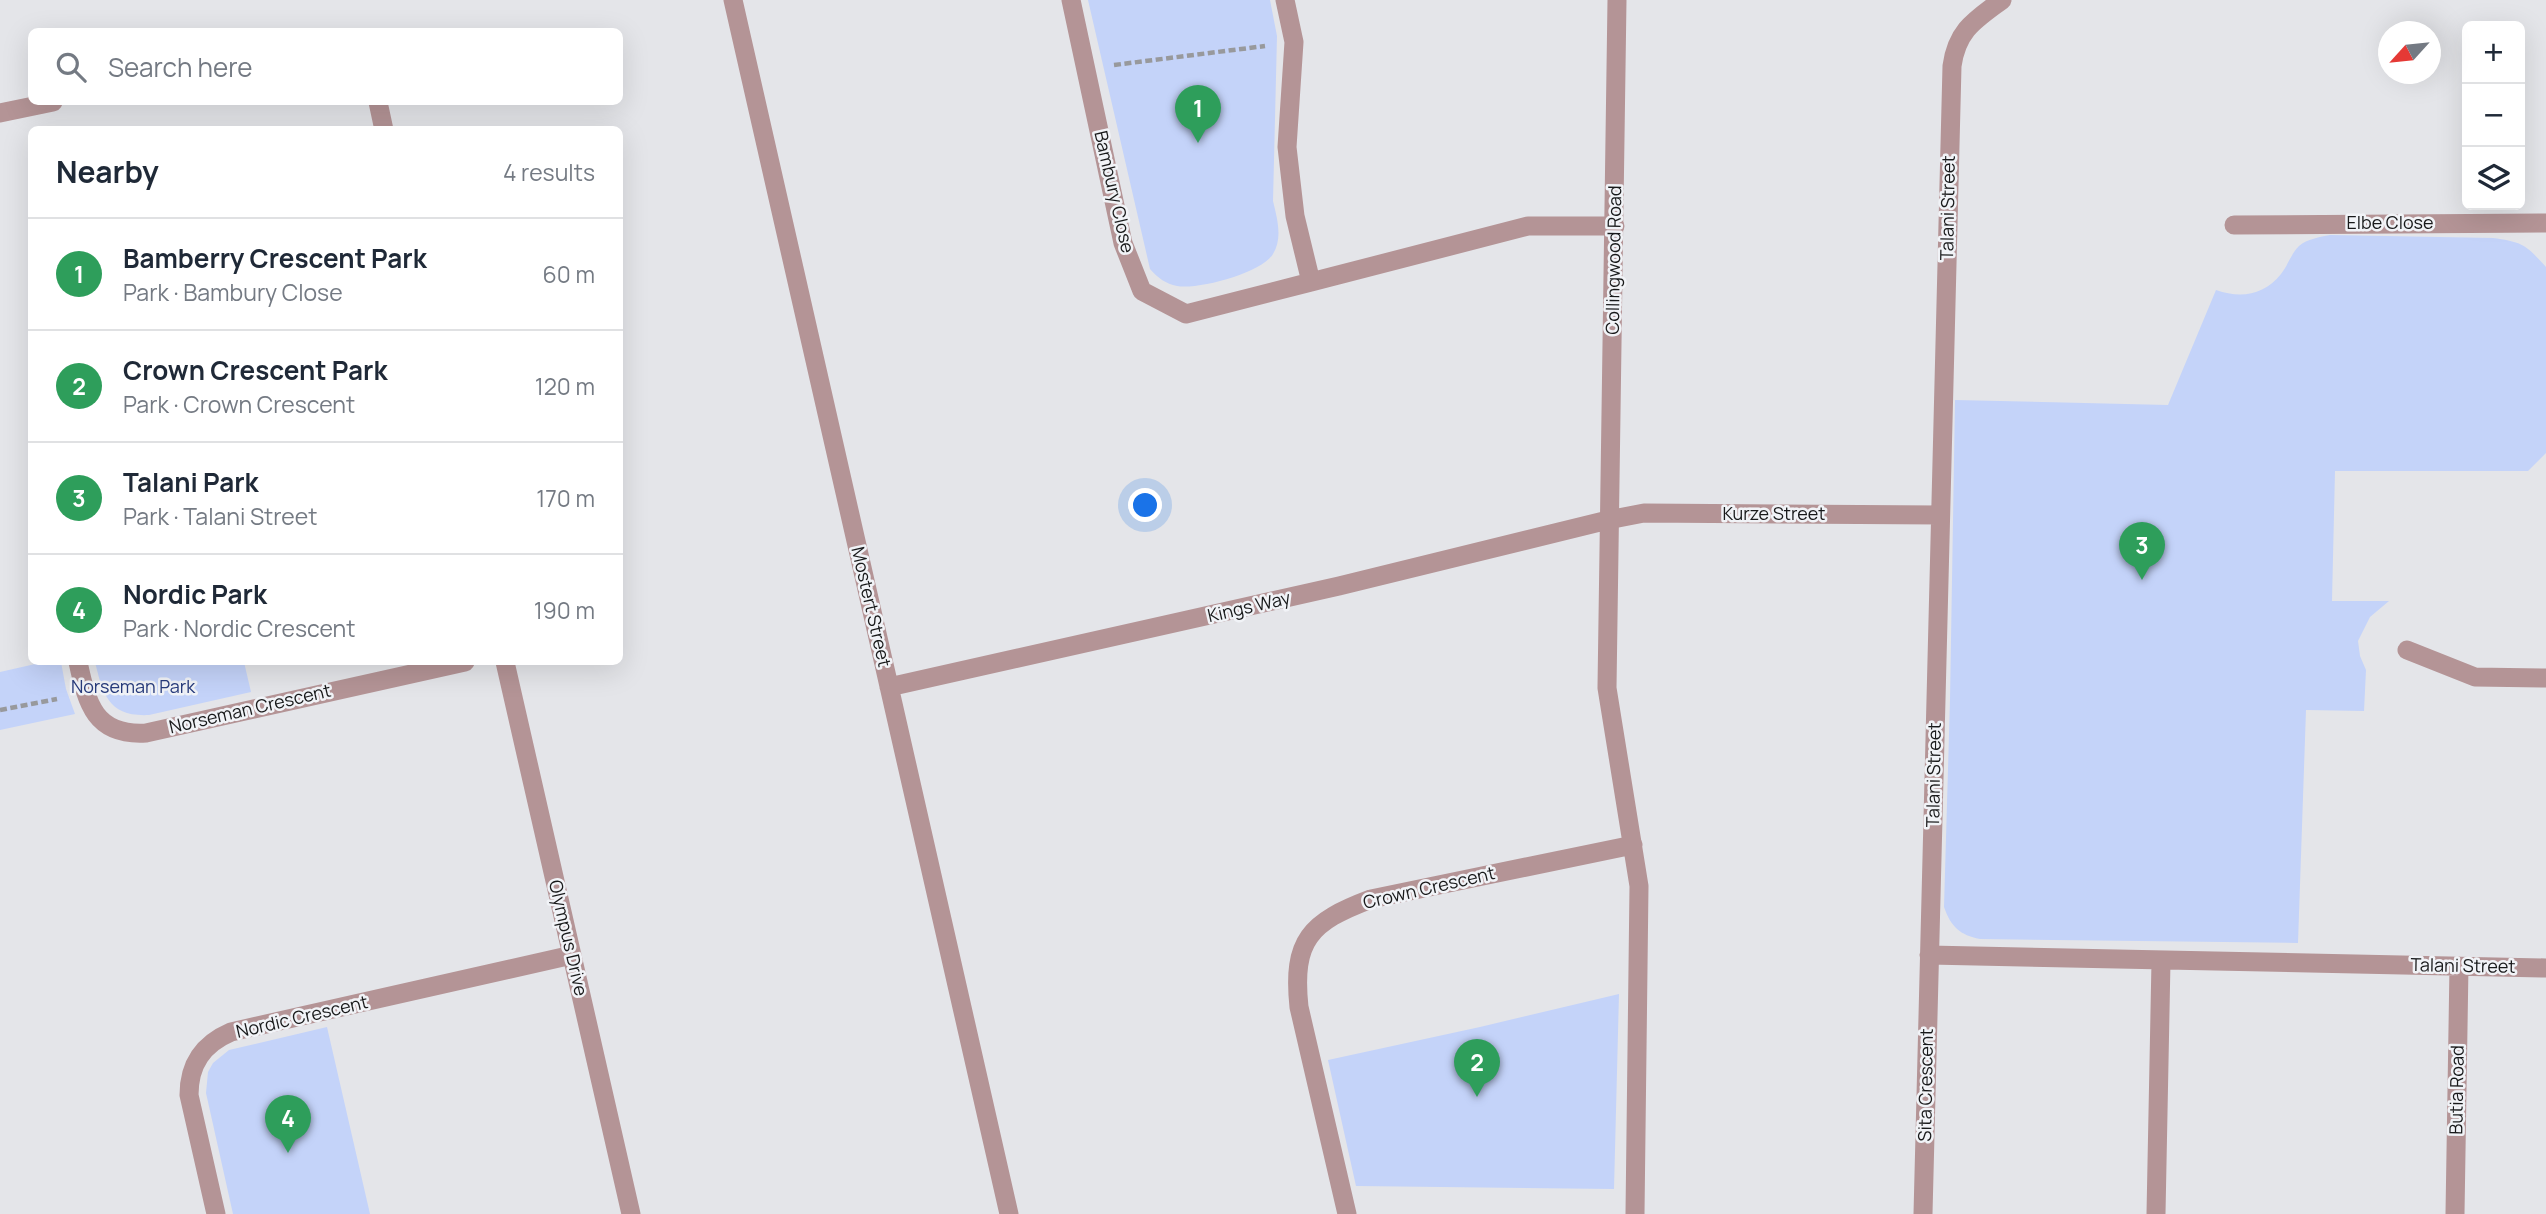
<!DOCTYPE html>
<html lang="en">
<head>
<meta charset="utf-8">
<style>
  :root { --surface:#fff; --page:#f2f2f3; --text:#1f2937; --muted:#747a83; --line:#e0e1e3; --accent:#86411a }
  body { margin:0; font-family:Manrope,sans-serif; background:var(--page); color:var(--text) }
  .controls { position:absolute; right:21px; top:21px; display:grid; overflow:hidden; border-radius:10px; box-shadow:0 7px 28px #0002 }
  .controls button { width:63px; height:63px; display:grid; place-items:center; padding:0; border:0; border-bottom:2px solid var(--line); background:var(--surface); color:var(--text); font:35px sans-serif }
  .compass { position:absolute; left:2378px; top:21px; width:63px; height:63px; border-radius:50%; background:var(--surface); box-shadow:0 7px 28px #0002; rotate:243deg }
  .you { position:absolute; left:1146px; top:506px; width:24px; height:24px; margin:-18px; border:5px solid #fff; border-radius:50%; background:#1a73e8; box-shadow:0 0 0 10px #1a73e833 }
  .badge { display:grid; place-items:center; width:46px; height:46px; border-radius:50%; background:var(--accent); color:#fff; font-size:23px; font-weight:700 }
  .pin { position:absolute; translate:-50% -58px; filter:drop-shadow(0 2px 4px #0008) }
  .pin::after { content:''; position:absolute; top:37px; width:24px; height:21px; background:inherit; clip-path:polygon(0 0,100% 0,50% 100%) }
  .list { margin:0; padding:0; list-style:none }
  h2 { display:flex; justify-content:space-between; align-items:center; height:91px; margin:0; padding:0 28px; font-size:30px }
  h2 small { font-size:23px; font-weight:400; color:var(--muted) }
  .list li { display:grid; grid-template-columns:46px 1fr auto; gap:21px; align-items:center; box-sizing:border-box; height:112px; padding:0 28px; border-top:2px solid var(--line) }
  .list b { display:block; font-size:26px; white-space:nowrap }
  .list p { margin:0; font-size:23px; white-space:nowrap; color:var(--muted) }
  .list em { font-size:23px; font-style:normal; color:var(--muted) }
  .icon { flex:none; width:38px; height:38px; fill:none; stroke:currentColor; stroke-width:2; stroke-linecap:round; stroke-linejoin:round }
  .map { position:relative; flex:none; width:2546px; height:1214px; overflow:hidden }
  .search { position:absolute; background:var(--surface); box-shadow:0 7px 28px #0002; left:28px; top:28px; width:595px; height:77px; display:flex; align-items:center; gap:18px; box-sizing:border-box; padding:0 24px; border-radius:10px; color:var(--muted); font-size:26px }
  .panel { position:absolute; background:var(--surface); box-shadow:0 7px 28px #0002; left:28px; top:126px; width:595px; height:539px; border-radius:10px }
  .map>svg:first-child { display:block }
</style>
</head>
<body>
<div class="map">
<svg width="2546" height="1214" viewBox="0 0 2546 1214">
  <rect width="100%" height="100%" fill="#e4e5e9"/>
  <!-- green -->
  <path fill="#c4d3f9" d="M1088 0H1270L1277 36 1273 201C1277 218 1283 238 1273 254 1262 273 1198 290 1177 286 1166 284 1158 278 1150 269Z
    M2330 235 2493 238C2523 242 2526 245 2546 267V453L2528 471H2335L2332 601H2389L2370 617 2358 641 2360 656 2366 670 2364 711 2306 710 2298 943 1980 939C1960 935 1951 927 1944 907L1950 700 1955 400 2168 405 2216 290C2241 299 2264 295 2281 274 2288 265 2291 254 2299 246 2307 239 2320 237 2330 235Z
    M44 662H61L66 689 75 714 0 730V672Z
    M95 662H244L251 692 149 715C109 717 103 695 95 662Z
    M1619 994 1614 1189 1356 1186 1328 1060 1480 1027Z
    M327 1027 370 1214H233L206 1093 208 1072 213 1063 229 1050Z"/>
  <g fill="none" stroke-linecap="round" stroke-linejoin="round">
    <!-- path -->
    <path stroke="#98999c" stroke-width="4.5" stroke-dasharray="7 3.5" stroke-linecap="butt" d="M1114 65 1265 46
      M0 710 57 699"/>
    <!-- minor -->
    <path stroke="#b49496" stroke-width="19" d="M733 0 1009 1214
      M1071 0 1123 243 1142 291 1186 314 1311 282 1295 216 1287 147 1294 42 1285 0
      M1617 0 1607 688 1639 886 1635 1214
      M378 102 384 130
      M0 113 53 102
      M2234 225 2546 223
      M1311 282 1528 226H1615
      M2407 650 2475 677 2546 678
      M78 662C87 704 95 736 146 733L465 662
      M505 662 631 1214
      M889 687 1339 586 1608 520 1644 513 1940 515
      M1929 955 2546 968
      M216 1214 189 1095C189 1064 203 1044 231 1032L572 955
      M1347 1214 1299 1007C1292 940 1310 922 1371 899L1633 845
      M1923 1214 1952 66C1957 30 1975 20 2002 0
      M2156 1214 2161 961
      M2455 1214 2459 966"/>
  </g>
  <g text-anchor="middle" stroke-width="5" stroke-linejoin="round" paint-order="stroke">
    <!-- street labels -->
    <g font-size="18" fill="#18191a" stroke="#f1f3f7">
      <text transform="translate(1114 192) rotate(77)" y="6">Bambury Close</text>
      <text transform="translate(1948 208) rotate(-89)" y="6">Talani Street</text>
      <text x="2390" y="229">Elbe Close</text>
      <text transform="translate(1614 260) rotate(-89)" y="6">Collingwood Road</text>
      <text x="1774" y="520">Kurze Street</text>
      <text transform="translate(871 607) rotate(77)" y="6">Mostert Street</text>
      <text transform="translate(1249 607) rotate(-13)" y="6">Kings Way</text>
      <text transform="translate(250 709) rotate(-13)" y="6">Norseman Crescent</text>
      <text transform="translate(1934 775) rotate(-89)" y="6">Talani Street</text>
      <text transform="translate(1429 888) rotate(-13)" y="6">Crown Crescent</text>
      <text transform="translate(568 938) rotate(77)" y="6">Olympus Drive</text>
      <text transform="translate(2463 966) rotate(1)" y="6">Talani Street</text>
      <text transform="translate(302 1017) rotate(-13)" y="6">Nordic Crescent</text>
      <text transform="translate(1926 1085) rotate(-89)" y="6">Sita Crescent</text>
      <text transform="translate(2457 1090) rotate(-89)" y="6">Butia Road</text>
    </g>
    <!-- park labels -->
    <g font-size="18" fill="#273b7c" stroke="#f1f3f7">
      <text x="133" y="693">Norseman Park</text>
    </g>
  </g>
</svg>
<div class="controls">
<button>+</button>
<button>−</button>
<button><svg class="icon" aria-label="layers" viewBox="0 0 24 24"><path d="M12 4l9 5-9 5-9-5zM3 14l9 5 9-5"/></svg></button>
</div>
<svg class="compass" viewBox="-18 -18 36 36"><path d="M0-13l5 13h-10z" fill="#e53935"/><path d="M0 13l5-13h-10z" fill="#747a83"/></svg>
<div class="you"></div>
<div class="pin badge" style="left:1198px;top:143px;background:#2e9e5b">1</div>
<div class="pin badge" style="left:1477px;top:1097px;background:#2e9e5b">2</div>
<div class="pin badge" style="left:2142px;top:580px;background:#2e9e5b">3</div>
<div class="pin badge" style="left:288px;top:1153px;background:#2e9e5b">4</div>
<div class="search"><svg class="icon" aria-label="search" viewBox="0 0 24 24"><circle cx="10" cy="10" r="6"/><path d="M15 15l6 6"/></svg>Search here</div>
<section class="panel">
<h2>Nearby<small>4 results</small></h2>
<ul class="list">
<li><span class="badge" style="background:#2e9e5b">1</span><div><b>Bamberry Crescent Park</b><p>Park · Bambury Close</p></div><em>60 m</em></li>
<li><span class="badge" style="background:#2e9e5b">2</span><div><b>Crown Crescent Park</b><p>Park · Crown Crescent</p></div><em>120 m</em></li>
<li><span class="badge" style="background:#2e9e5b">3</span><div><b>Talani Park</b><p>Park · Talani Street</p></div><em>170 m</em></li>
<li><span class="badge" style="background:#2e9e5b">4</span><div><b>Nordic Park</b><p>Park · Nordic Crescent</p></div><em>190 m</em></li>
</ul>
</section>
</div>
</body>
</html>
